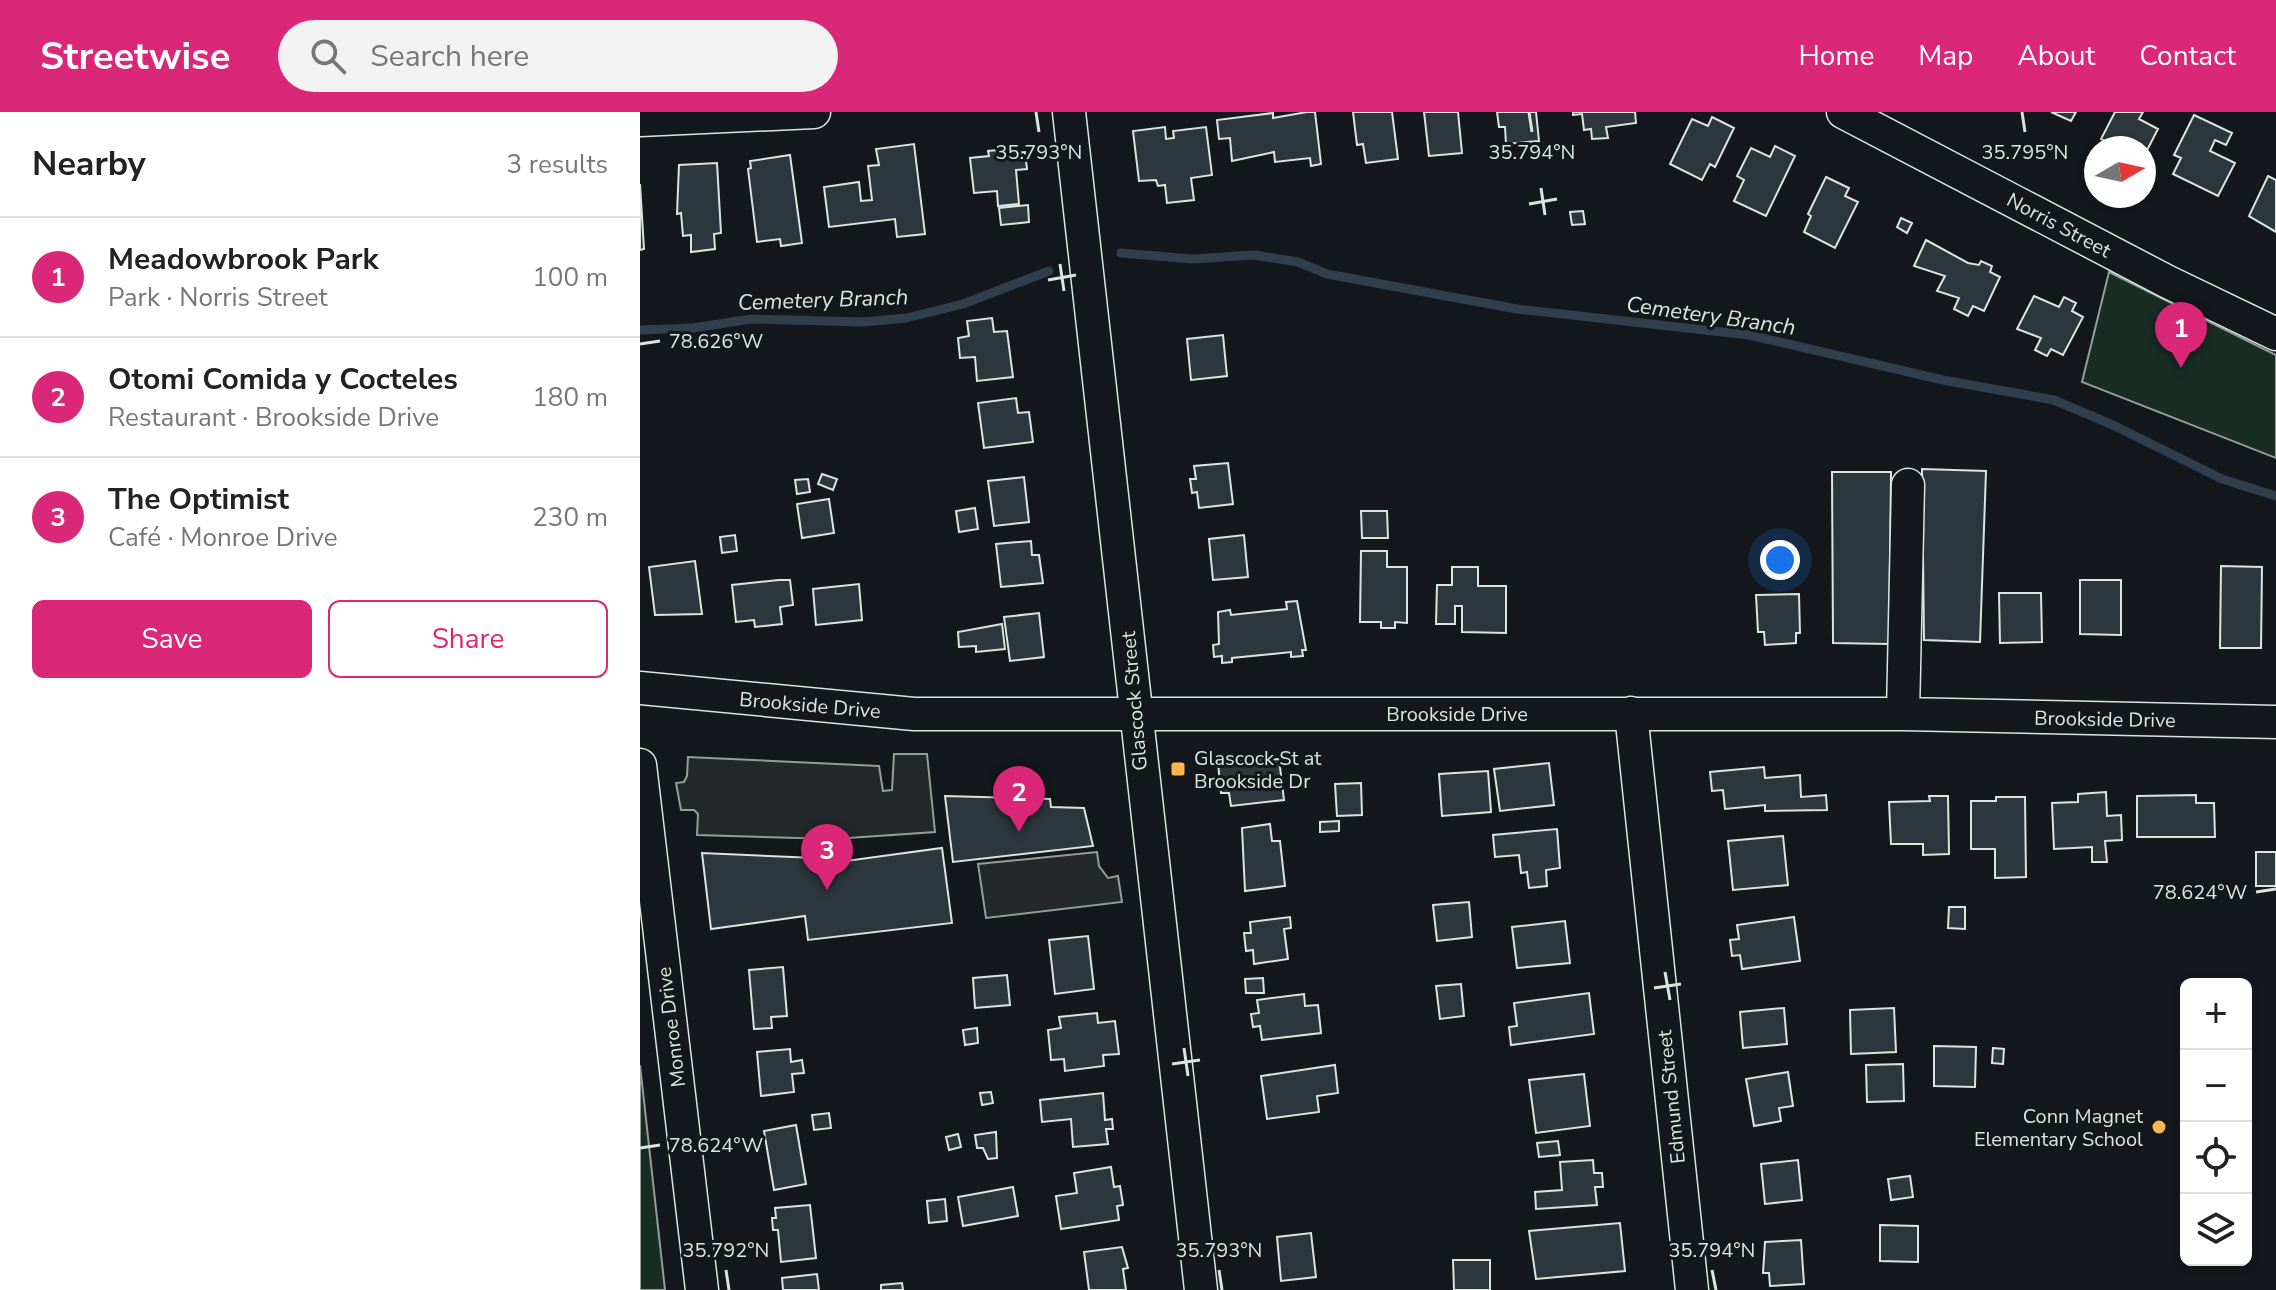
<!DOCTYPE html>
<html lang="en">
<head>
<meta charset="utf-8">
<style>
  :root { --surface:#fff; --page:#f2f2f2; --text:#222; --muted:#767676; --line:#e0e0e0; --accent:#db2777 }
  body { margin:0; font-family:"Nunito Sans",sans-serif; background:var(--page); color:var(--text) }
  .controls { position:absolute; right:24px; bottom:24px; display:grid; overflow:hidden; border-radius:12px; box-shadow:0 2px 6px #0004 }
  .controls button { width:72px; height:72px; display:grid; place-items:center; padding:0; border:0; border-bottom:2px solid var(--line); background:var(--surface); color:var(--text); font:40px sans-serif }
  .compass { position:absolute; left:1444px; top:24px; width:72px; height:72px; border-radius:50%; background:var(--surface); box-shadow:0 2px 6px #0004; rotate:81deg }
  .you { position:absolute; left:1140px; top:448px; width:28px; height:28px; margin:-20px; border:6px solid #fff; border-radius:50%; background:#1a73e8; box-shadow:0 0 0 12px #1a73e833 }
  .badge { display:grid; place-items:center; width:52px; height:52px; border-radius:50%; background:var(--accent); color:#fff; font-size:26px; font-weight:700 }
  .pin { position:absolute; translate:-50% -66px; filter:drop-shadow(0 2px 4px #0008) }
  .pin::after { content:''; position:absolute; top:42px; width:28px; height:24px; background:inherit; clip-path:polygon(0 0,100% 0,50% 100%) }
  .list { margin:0; padding:0; list-style:none }
  h2 { display:flex; justify-content:space-between; align-items:center; height:104px; margin:0; padding:0 32px; font-size:34px }
  h2 small { font-size:26px; font-weight:400; color:var(--muted) }
  .list li { display:grid; grid-template-columns:52px 1fr auto; gap:24px; align-items:center; box-sizing:border-box; height:120px; padding:0 32px; border-top:2px solid var(--line) }
  .list b { display:block; font-size:30px; white-space:nowrap }
  .list p { margin:0; font-size:26px; white-space:nowrap; color:var(--muted) }
  .list em { font-size:26px; font-style:normal; color:var(--muted) }
  .actions { display:flex; gap:16px; padding:24px 32px }
  .actions a { flex:1; padding:18px 0; border:2px solid var(--accent); border-radius:12px; text-align:center; font-size:28px; color:var(--accent) }
  .actions .main { background:var(--accent); color:#fff }
  .icon { flex:none; width:44px; height:44px; fill:none; stroke:currentColor; stroke-width:2; stroke-linecap:round; stroke-linejoin:round }
  .map { position:relative; flex:none; width:1636px; height:1178px; overflow:hidden }
  header { display:flex; align-items:center; gap:48px; box-sizing:border-box; height:112px; padding:0 40px; background:var(--accent); color:#fff }
  header strong { font-size:38px }
  nav { display:flex; gap:44px; margin-inline-start:auto; font-size:28px }
  .search { width:560px; height:72px; background:var(--page); display:flex; align-items:center; gap:20px; box-sizing:border-box; padding:0 28px; border-radius:44px; color:var(--muted); font-size:30px }
  main { display:flex }
  aside { flex:1; background:var(--surface) }
  .map>svg:first-child { display:block }
</style>
</head>
<body>
<header>
<strong>Streetwise</strong>
<div class="search"><svg class="icon" aria-label="search" viewBox="0 0 24 24"><circle cx="10" cy="10" r="6"/><path d="M15 15l6 6"/></svg>Search here</div>
<nav><a>Home</a><a>Map</a><a>About</a><a>Contact</a></nav>
</header>
<main>
<aside>
<h2>Nearby<small>3 results</small></h2>
<ul class="list">
<li><span class="badge">1</span><div><b>Meadowbrook Park</b><p>Park · Norris Street</p></div><em>100 m</em></li>
<li><span class="badge">2</span><div><b>Otomi Comida y Cocteles</b><p>Restaurant · Brookside Drive</p></div><em>180 m</em></li>
<li><span class="badge">3</span><div><b>The Optimist</b><p>Café · Monroe Drive</p></div><em>230 m</em></li>
</ul>
<div class="actions"><a class="main">Save</a><a>Share</a></div>
</aside>
<div class="map">
<svg width="1636" height="1178" viewBox="0 0 1636 1178">
  <rect width="100%" height="100%" fill="#14181c"/>
  <!-- green -->
  <path fill="#1a2d24" stroke="#939e99" stroke-width="2" d="M1469 160 1636 243V346L1442 270Z
    M0 953 25 1178H0Z"/>
  <!-- parking -->
  <path fill="#24282b" stroke="#939e99" stroke-width="2" d="M254 642H287L295 720 194 727 57 723 58 702 54 698H41L36 671 44 670 47 664 48 645 239 654 243 679 252 678Z
    M457 740 459 754 468 766 478 764 482 790 346 806 338 752Z"/>
  <g fill="none" stroke-linecap="round" stroke-linejoin="round">
    <!-- stream -->
    <path stroke="#2f3f4d" stroke-width="9" d="M481 141 552 147 614 143 658 150 687 162 877 197 1109 223 1303 268 1414 288 1475 314 1582 367 1636 384
      M0 218 53 216 111 207 223 210 266 206 323 192 409 159"/>
  </g>
  <!-- building -->
  <path fill="#2c363c" stroke="#d8e6dc" stroke-width="2" d="M667 0H675L681 52 671 54 670 46 635 50 634 40 592 49 590 26 579 27 577 8 633 1V6Z
    M713 0H752L758 47 726 51 723 32 717 33Z
    M784 0H818L822 41 789 44Z
    M857 0H896L899 29 866 32 865 15H859Z
    M933 0H995L996 11 966 15 968 26 952 27 951 17 944 18 942 2 933 3Z
    M1411 0H1436L1431 9Z
    M1475 0H1503L1499 7 1518 17 1504 44V36H1478L1461 27Z
    M1554 3 1592 21 1586 33 1575 28 1570 39 1595 51 1578 84 1533 62 1541 46 1534 43Z
    M1072 5 1094 16 1075 55 1070 52 1062 68 1030 52 1052 7 1068 14Z
    M525 15 526 27 534 26 533 19 566 15 572 63 551 66 554 88 527 91 525 73 518 74 516 68 499 69 493 19Z
    M274 32 285 122 257 125 255 107 189 115 184 75 219 70 221 89 232 88 228 54 239 53 236 37Z
    M1135 34 1155 44 1126 104 1094 89 1104 68 1097 64 1111 36 1130 45Z
    M358 38V43L385 40 387 57 376 58 379 92 358 94 357 79 334 81 330 46 349 44 348 39Z
    M150 43 162 131 141 134 140 127 117 130 108 57 111 56 110 49Z
    M77 51 81 121 74 122 75 137 51 140V123L43 124 41 101 37 102 39 53Z
    M1628 64 1636 68V120L1609 104Z
    M1186 65 1209 76 1205 84 1218 90 1195 136 1164 120 1171 104 1168 102Z
    M0 72 4 137 0 138Z
    M388 93 389 110 361 113 359 96Z
    M943 99 945 112 932 113 930 100Z
    M1261 106 1272 111 1267 121 1257 115Z
    M1286 128 1328 151 1339 153 1341 149 1352 154 1350 160 1360 165 1344 199 1333 194 1328 204 1314 197 1319 186 1297 179 1305 164 1274 154Z
    M1394 184 1419 195 1424 185 1436 191 1432 199 1443 205 1423 243 1411 237 1407 244 1395 238 1401 226 1377 217Z
    M352 206 354 220 367 219 373 265 337 269 335 245 320 246 318 226 329 224 327 209Z
    M583 223 587 264 551 268 547 227Z
    M376 286 378 301 389 300 393 330 344 336 338 291Z
    M588 351 593 392 559 396 557 380 552 381 550 367H556L554 354Z
    M1282 357 1346 359 1340 530 1284 528Z
    M1192 360H1251L1249 532 1193 531Z
    M182 362 197 367 193 378 178 372Z
    M384 365 389 410 354 414 348 369Z
    M168 367 170 380 157 382 155 368Z
    M189 387 194 421 162 426 157 392Z
    M335 396 338 417 319 420 316 399Z
    M721 399H747L748 426H722Z
    M95 423 97 439 82 441 80 425Z
    M604 423 608 465 573 468 569 427Z
    M391 429 392 443H399L403 471 361 475 356 432Z
    M721 439H747V455H767V511L755 510V516H741V510H720Z
    M55 449 62 502 15 503 9 455Z
    M1581 454 1622 455 1621 536H1580Z
    M812 455H838V474H866V521L822 520V494H815V512H796L797 473H812Z
    M139 468H150L153 493 140 495 142 512 115 515 114 508 96 510 92 473Z
    M1440 468H1481V523L1440 522Z
    M219 472 222 508 176 513 173 477Z
    M1359 481H1401L1402 530 1360 531Z
    M1159 482 1160 521H1156V531L1125 533 1124 520H1118L1116 483Z
    M657 489 666 538H662L663 544 651 545V540L592 546V550L582 551V544L574 545 573 533 579 532 578 500 590 498 591 503 647 497 646 490Z
    M399 501 404 545 370 549 364 505Z
    M362 512 365 537 336 540V534L319 535 318 520Z
    M639 647 644 688 591 694 589 681H581L578 651Z
    M909 651 914 693 860 699 854 657Z
    M1124 655 1125 666 1160 663 1161 685 1186 683 1187 698 1125 699V693L1085 697 1083 678 1072 679 1070 660Z
    M848 659 851 700 802 704 799 662Z
    M721 671 722 703 697 704 695 672Z
    M1466 680 1467 704 1481 703 1482 728 1465 729 1467 750H1452V735L1414 737 1412 691 1438 690V682Z
    M1556 683V691H1574L1575 725H1497V684Z
    M305 684 410 687 411 695 444 696 453 734 313 750Z
    M1289 684H1308L1309 742 1283 743V732H1251L1249 690 1290 689Z
    M1356 685H1385L1386 765 1355 766V737H1331V689H1356Z
    M699 709V719L680 720V710Z
    M630 712 632 729H640L645 774 605 779 602 716Z
    M917 717 920 756 906 758 907 774 889 776 887 760 881 761 879 743 855 745 853 723Z
    M1143 724 1148 773 1093 778 1088 729Z
    M302 736 312 811 168 828 165 804 71 817 62 741 176 746 177 753Z
    M1616 740H1636V774H1616Z
    M829 790 832 825 797 829 793 793Z
    M1309 795H1325V817L1308 816Z
    M650 805 651 816 644 817 648 847 614 852 613 838 606 839 604 821H611L610 810Z
    M1154 805 1160 849 1102 857 1100 843 1092 844 1090 828 1099 827 1097 813Z
    M925 809 930 851 877 856 872 815Z
    M448 824 454 877 415 882 409 828Z
    M143 855 147 904 131 905 132 916 114 917 109 858Z
    M367 863 370 893 335 896 333 866Z
    M623 866 624 881H606L605 867Z
    M821 872 824 904 800 907 796 874Z
    M949 881 954 922 871 933 869 915 877 914 874 891Z
    M664 882 665 894 678 893 681 921 622 928 620 914 613 915 611 902 619 901 617 888Z
    M1144 896 1147 932 1103 936 1100 900Z
    M1254 896 1256 940 1211 942 1210 898Z
    M457 901 458 911 475 909 479 942 463 943 464 954 425 959 424 947 411 948 408 918 421 916 419 905Z
    M337 916 338 931 325 933 323 918Z
    M1294 934 1336 935 1335 975 1294 974Z
    M1353 936 1364 937 1363 952 1352 951Z
    M150 937 151 950 162 948 164 961 152 962 154 980 121 984 117 940Z
    M1263 952 1264 989 1227 990 1226 953Z
    M695 953 698 981 677 984 679 1000 627 1007 621 964Z
    M1148 960 1153 994 1139 996 1141 1009 1114 1014 1106 967Z
    M944 962 950 1014 896 1021 889 968Z
    M351 980 353 991 342 993 340 981Z
    M463 981 465 1008 472 1007 473 1017H466L468 1032 433 1035 431 1007 402 1010 400 988Z
    M189 1001 191 1016 174 1018 172 1003Z
    M156 1013 166 1072 134 1078 124 1019Z
    M356 1020 357 1046 348 1047 343 1036H337L335 1023Z
    M318 1022 321 1035 309 1038 306 1025Z
    M918 1029 920 1043 899 1045 897 1031Z
    M953 1048 954 1061H962L963 1075H955L957 1093 896 1097 895 1080 922 1078 920 1050Z
    M1158 1048 1162 1088 1125 1092 1121 1052Z
    M471 1055 474 1075 480 1074 483 1093 477 1094 479 1108 421 1117 416 1084 437 1081 434 1061Z
    M1270 1064 1273 1085 1251 1088 1248 1067Z
    M373 1075 378 1104 323 1114 318 1085Z
    M305 1087 307 1109 289 1111 287 1089Z
    M170 1093 176 1146 141 1150 138 1118H133L132 1106H136L135 1096Z
    M980 1111 985 1159 896 1167 889 1119Z
    M1240 1113 1278 1114V1150L1240 1149Z
    M671 1121 676 1165 641 1169 637 1125Z
    M1161 1128 1164 1172 1130 1174 1129 1161H1123L1125 1130Z
    M482 1135 488 1156 483 1157 486 1178H449L444 1140Z
    M813 1148H850V1178H814Z
    M177 1162 179 1178H143L142 1166Z
    M262 1171 263 1178H241V1173Z"/>
  <g fill="none" stroke-linecap="round" stroke-linejoin="round">
    <!-- minor casing -->
    <g stroke="#d8e6dc" stroke-width="35">
      <path id="minor" d="M429 0 561 1178
        M1203 0 1528 170 1636 222
        M0 8 174 0
        M0 576 274 602H1263L1636 610
        M991 601 1052 1178
        M1263 602 1268 373
        M0 653 62 1178"/>
    </g>
    <!-- minor -->
    <use href="#minor" stroke="#14181c" stroke-width="32"/>
  </g>
  <!-- ticks -->
  <path fill="none" stroke="#d8e6dc" stroke-width="3" d="M396 0 399 20M889 0 892 20M1382 0 1385 20M901 76 905 103M889 92 917 87M420 152 424 179M408 168 436 163M0 232 20 229M1616 780 1636 777M1025 860 1030 888M1014 876 1041 872M544 936 548 964M532 952 560 948M0 1036 20 1033M86 1158 89 1178M579 1158 582 1178M1072 1158 1076 1178"/>
  <!-- markers -->
  <g fill="#ffb74d" stroke="#14181c" stroke-width="3">
    <rect x="530" y="649" width="16" height="16" rx="4"/>
    <circle cx="1519" cy="1015" r="8"/>
  </g>
  <g text-anchor="middle" stroke-width="6" stroke-linejoin="round" paint-order="stroke">
    <!-- street labels -->
    <g font-size="20" fill="#d8e6dc" stroke="#14181c">
      <text transform="translate(1419 113) rotate(28)" y="7">Norris Street</text>
      <text transform="translate(494 589) rotate(-95)" y="7">Glascock Street</text>
      <text transform="translate(170 593) rotate(5)" y="7">Brookside Drive</text>
      <text x="817" y="609">Brookside Drive</text>
      <text transform="translate(1465 607) rotate(1)" y="7">Brookside Drive</text>
      <text transform="translate(31 915) rotate(-97)" y="7">Monroe Drive</text>
      <text transform="translate(1031 985) rotate(-96)" y="7">Edmund Street</text>
    </g>
    <!-- poi labels -->
    <g font-size="20" fill="#d8e6dc" stroke="#14181c" text-anchor="start">
      <text x="554" y="653">Glascock St at<tspan x="554" dy="23">Brookside Dr</tspan></text>
      <text x="1503" y="1011" text-anchor="end">Conn Magnet<tspan x="1503" dy="23">Elementary School</tspan></text>
    </g>
    <!-- water labels -->
    <g font-size="22" font-style="italic" fill="#d8e6dc" stroke="#14181c">
      <text transform="translate(183 187) rotate(-2)" y="8">Cemetery Branch</text>
      <text transform="translate(1071 203) rotate(8)" y="8">Cemetery Branch</text>
    </g>
  </g>
  <g font-size="20" text-anchor="middle" fill="#d8e6dc" stroke="#14181c" stroke-width="6" stroke-linejoin="round" paint-order="stroke">
    <text x="399" y="47">35.793°N</text>
    <text x="892" y="47">35.794°N</text>
    <text x="1385" y="47">35.795°N</text>
    <text x="76" y="236">78.626°W</text>
    <text x="1560" y="787">78.624°W</text>
    <text x="76" y="1040">78.624°W</text>
    <text x="86" y="1145">35.792°N</text>
    <text x="579" y="1145">35.793°N</text>
    <text x="1072" y="1145">35.794°N</text>
  </g>
</svg>
<div class="controls">
<button>+</button>
<button>−</button>
<button><svg class="icon" aria-label="locate" viewBox="0 0 24 24"><circle cx="12" cy="12" r="6"/><path d="M12 2v4M12 18v4M2 12h4M18 12h4"/></svg></button>
<button><svg class="icon" aria-label="layers" viewBox="0 0 24 24"><path d="M12 4l9 5-9 5-9-5zM3 14l9 5 9-5"/></svg></button>
</div>
<svg class="compass" viewBox="-18 -18 36 36"><path d="M0-13l5 13h-10z" fill="#e53935"/><path d="M0 13l5-13h-10z" fill="#767676"/></svg>
<div class="you"></div>
<div class="pin badge" style="left:1541px;top:256px">1</div>
<div class="pin badge" style="left:379px;top:720px">2</div>
<div class="pin badge" style="left:187px;top:778px">3</div>
</div>
</main>
</body>
</html>
